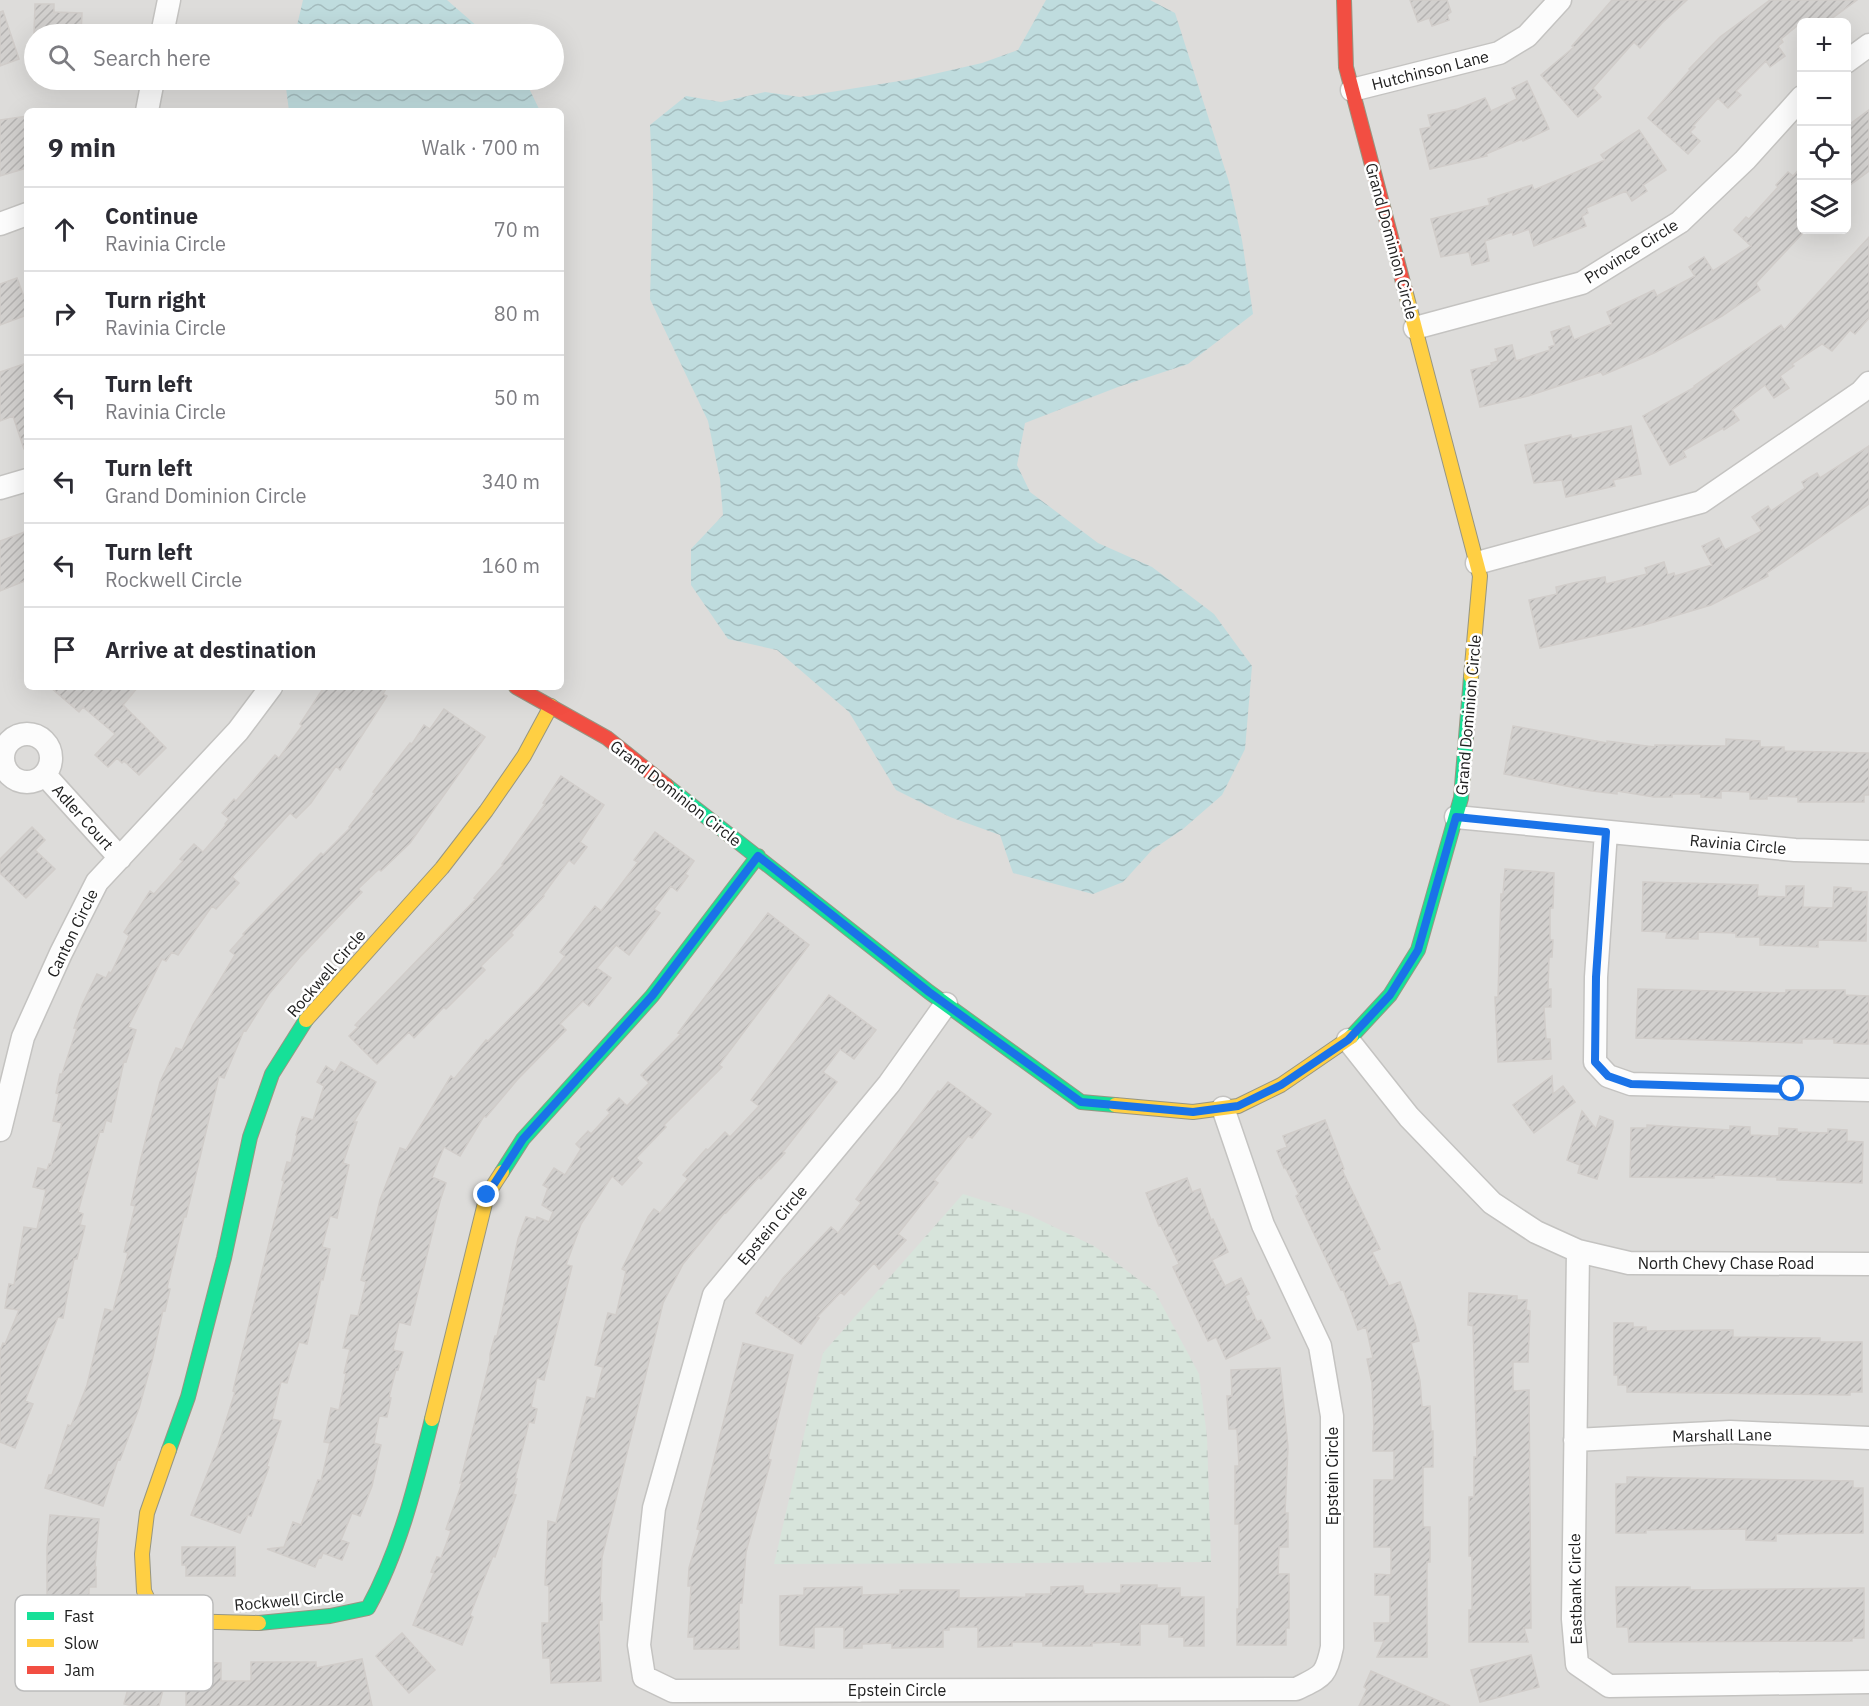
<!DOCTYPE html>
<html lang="en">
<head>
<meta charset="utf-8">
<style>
  :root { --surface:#fff; --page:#f7f7f7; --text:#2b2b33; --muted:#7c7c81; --line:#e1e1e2 }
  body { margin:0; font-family:"IBM Plex Sans",sans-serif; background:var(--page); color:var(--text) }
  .controls { position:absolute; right:18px; top:18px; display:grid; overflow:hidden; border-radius:9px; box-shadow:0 6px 24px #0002 }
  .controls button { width:54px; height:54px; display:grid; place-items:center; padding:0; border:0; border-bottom:2px solid var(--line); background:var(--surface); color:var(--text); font:30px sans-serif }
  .stop { position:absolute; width:18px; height:18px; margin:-14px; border:4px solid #1a73e8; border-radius:50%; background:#fff }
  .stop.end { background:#1a73e8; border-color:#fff; box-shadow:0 2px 6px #0008 }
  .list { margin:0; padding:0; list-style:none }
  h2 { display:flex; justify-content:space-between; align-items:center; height:78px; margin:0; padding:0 24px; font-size:26px }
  h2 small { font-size:20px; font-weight:400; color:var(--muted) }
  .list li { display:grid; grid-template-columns:39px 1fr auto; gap:18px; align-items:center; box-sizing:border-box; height:84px; padding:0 24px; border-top:2px solid var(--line) }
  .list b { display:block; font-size:22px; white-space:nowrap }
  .list p { margin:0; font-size:20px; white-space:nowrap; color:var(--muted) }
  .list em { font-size:20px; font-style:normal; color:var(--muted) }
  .icon { flex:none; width:33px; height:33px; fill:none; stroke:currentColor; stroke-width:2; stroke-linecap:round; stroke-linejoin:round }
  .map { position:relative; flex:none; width:1869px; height:1706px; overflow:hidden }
  .search { position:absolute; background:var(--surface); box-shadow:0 6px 24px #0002; left:24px; top:24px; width:540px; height:66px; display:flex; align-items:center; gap:15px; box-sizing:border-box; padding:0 21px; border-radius:33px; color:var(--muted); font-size:22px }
  .panel { position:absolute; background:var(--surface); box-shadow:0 6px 24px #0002; left:24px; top:108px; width:540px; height:582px; border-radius:9px }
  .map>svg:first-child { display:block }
</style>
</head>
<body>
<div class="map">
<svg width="1869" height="1706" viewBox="0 0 1869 1706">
  <defs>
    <pattern id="wetland-marsh" width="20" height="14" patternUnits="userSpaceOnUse" patternTransform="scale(1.5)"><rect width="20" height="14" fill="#d7e4db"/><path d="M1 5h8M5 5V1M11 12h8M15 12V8" fill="none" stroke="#b8c3bc"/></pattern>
    <pattern id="water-waves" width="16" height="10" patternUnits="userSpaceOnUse" patternTransform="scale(1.5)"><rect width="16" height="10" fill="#bfdcde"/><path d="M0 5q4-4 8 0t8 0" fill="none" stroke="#a4bcbe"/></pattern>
    <pattern id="building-hatch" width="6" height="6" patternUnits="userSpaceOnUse" patternTransform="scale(1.5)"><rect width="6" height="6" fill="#d2d0ce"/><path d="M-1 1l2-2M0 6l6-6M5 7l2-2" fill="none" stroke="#b4b2b1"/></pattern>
  </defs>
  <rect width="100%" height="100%" fill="#eeece9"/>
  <!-- residential -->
  <path fill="#dddcda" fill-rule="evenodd" d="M0 0H1869V1706H0ZM1802 22H1846V230H1802ZM34 34H554V80H34ZM27 111H561V687H27Z"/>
  <!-- wetland -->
  <path fill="url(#wetland-marsh)" d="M963 1194 1029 1215 1094 1246 1155 1292 1199 1374 1207 1437 1211 1562 774 1564 823 1353Z"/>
  <!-- water -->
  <path fill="url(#water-waves)" d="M303 0H447L486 34H295Z
    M1046 0H1150L1175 13 1229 182 1242 240 1253 314 1188 364 1118 387 1025 423 1017 465 1030 492 1098 543 1152 567 1214 614 1252 666 1245 749 1222 795 1183 829 1152 850 1123 882 1093 894 1013 873 1000 835 950 817 896 790 849 712 777 650 728 639 691 585V549L723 515 720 479 708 421 650 299 653 192 650 125 686 96 721 102 765 92 800 97 912 79 982 63 1018 50Z
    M285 80H525L540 111H289Z"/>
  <!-- building -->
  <path fill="url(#building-hatch)" stroke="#d1cdca" stroke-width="1.5" d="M1410 0H1447L1451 12 1447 15 1449 20 1432 26 1429 18 1418 22Z
    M1612 0H1687L1662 23 1640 48 1634 42 1593 88 1601 97 1578 117 1541 75 1574 47 1572 46Z
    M1770 0H1857L1827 22H1802L1781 39 1783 42 1778 46 1785 56 1770 67 1766 61 1736 91 1741 95 1728 108 1718 98 1693 126 1695 127 1690 132 1700 141 1688 154 1648 118 1690 70 1689 69 1720 37Z
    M35 4H54V12L82 13 81 34H34Z
    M3 11 19 59 0 66V12Z
    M1527 81 1549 129 1523 141 1522 139 1486 154 1487 156 1430 169 1420 129 1431 127 1428 115 1458 109 1485 98 1491 111 1517 99 1512 88Z
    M1869 110V171L1846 188V127Z
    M27 116V168L0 176V120Z
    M1639 130 1666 170 1643 185 1647 191 1632 201 1626 191 1586 208 1588 213 1582 216 1586 226 1534 246 1529 229 1513 235 1512 232 1485 241 1489 261 1472 265 1469 252 1441 257 1431 219 1490 205 1488 199 1532 185 1534 190 1605 160 1601 155Z
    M1802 166V234L1756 283 1760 290 1722 316 1654 353 1603 375 1601 372 1528 396 1480 407 1471 370 1492 365 1491 363 1498 361 1495 349 1512 345 1516 361 1550 350 1549 347 1555 345 1551 332 1569 326 1574 340 1612 324 1607 312 1654 290 1657 296 1695 276 1689 267 1704 257 1713 271 1751 246 1734 230 1746 217 1749 219 1778 187 1776 185 1788 172 1793 176Z
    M1869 237V318L1855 334 1850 330 1832 351 1822 344 1792 364 1794 366 1780 376 1789 388 1774 398 1765 385 1732 410 1739 420 1724 430 1723 428 1683 451 1686 457 1670 465 1643 416 1695 387 1694 386 1781 325 1784 330Z
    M17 278 27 305V315L0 325V284Z
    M24 364 27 373V449H24L13 416 0 421V372Z
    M1631 426 1641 474 1613 480 1615 486 1566 497 1562 480 1534 483 1525 445 1571 435 1572 439Z
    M1869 446V504L1767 573 1768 576 1711 605 1644 625 1540 648 1529 600 1557 594 1556 587 1573 583 1605 577 1606 584 1647 574 1645 568 1664 562 1668 575 1674 573 1675 576 1712 565 1702 546 1719 538 1725 550 1762 531 1752 517 1768 506 1771 511 1805 488 1802 482 1817 473 1820 478Z
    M27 531V580L0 591V541Z
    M50 687H138L123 705 166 748 139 775 124 761 122 763 117 758 108 767 95 755 115 734 83 707 79 712Z
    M324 687H387L383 694 387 696 340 770 336 766 311 803 296 818 290 813 232 877 239 883 216 909 212 906 178 955 172 952 166 961 162 959 128 1027 136 1030 126 1062 124 1061 111 1122 106 1120 103 1132 100 1131 78 1212 83 1214 80 1225 85 1226 77 1259H74L63 1318 58 1317 25 1401 33 1404 15 1448 0 1442V1351L3 1343 5 1344 19 1310 5 1308 9 1284 14 1285 24 1227 37 1229 46 1190 33 1187 38 1168 47 1170 49 1164H51L62 1123 53 1121 59 1094 56 1093 60 1074H62L77 1028H74L82 1005 97 974 106 978 109 972 111 973 129 936 124 932 150 891 154 894 183 861 180 859 194 844 203 852 226 825 225 824 229 819 222 813 234 799 236 801 275 755 279 758 302 726 300 724Z
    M444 709 485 737 410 843 381 871 379 869 358 889 362 892 299 958 269 994 246 1031 244 1030 224 1078 219 1076 186 1217H184L167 1288 170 1289 165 1311 163 1310 152 1361 139 1408 120 1460 118 1459 103 1506 45 1488 49 1475H52L68 1425 71 1426 87 1385 105 1309 113 1311 128 1253 124 1252 135 1206 131 1205 141 1158 160 1082 176 1048 182 1050 193 1025 235 955 230 951 244 935 243 934 321 853 323 855 350 828 349 827 375 793 373 792 410 743 412 744 424 725 430 729Z
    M1513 726 1607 743V741L1655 747V745L1726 746V739L1760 741V747H1784V751L1869 753V795H1864V802H1798V797L1767 796V799H1750V792L1721 791V798L1701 797V794H1672V797H1654L1617 791V794L1592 791 1504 774Z
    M561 776 604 805 580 842 587 847 574 864 569 860 543 895 544 896 511 933 513 935 481 966 485 970 446 1009 444 1007 414 1038 409 1032 377 1064 349 1036 358 1027 355 1025 476 899 474 898 503 865 502 864 545 804 543 803Z
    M32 827 45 840 35 850 55 869 26 898 0 873V859Z
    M655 832 694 861 685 874 688 876 677 891 671 886 654 909 660 913 629 955 616 945 597 968 611 978 589 1006 583 1001 560 1024 566 1030 517 1080 486 1117 484 1116 460 1156 444 1147 432 1177 446 1183 440 1201 410 1325 399 1322 393 1350 403 1352 398 1370 396 1369 389 1397 391 1398 387 1417 379 1416 374 1443 381 1445 372 1486 360 1516 352 1513 341 1540 349 1543 342 1560 323 1553 321 1558 319 1557 315 1567 267 1549 284 1547 293 1522 301 1525 318 1480 321 1481 330 1443 324 1442 331 1408 339 1410 346 1374 344 1373 350 1349 343 1348 351 1315 358 1316 366 1282 361 1280 375 1221 380 1200 400 1148 406 1150 451 1076 454 1079 486 1040 488 1041 539 989 565 956 560 952 595 906 601 911 638 862 634 860Z
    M1505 869 1554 873 1553 908H1550V940H1553L1552 957H1549L1548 989H1551V1007H1544L1546 1039H1550L1551 1059 1498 1062 1495 997H1498L1501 894H1503Z
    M1643 882 1758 885 1757 896 1786 897V886H1804L1803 907 1833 908 1834 887 1851 888V891L1867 892 1866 941 1818 940V947L1760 945V937H1736V933L1698 932V939L1666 938 1667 932 1642 931Z
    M768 913 809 945 719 1065 722 1067 664 1125 666 1127 636 1158 642 1163 622 1185 612 1176 581 1224 566 1265 572 1266 544 1380 537 1378 531 1407 537 1409 534 1423 529 1422 515 1479H517L513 1494 516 1495 495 1557 493 1556 470 1615 473 1617 462 1645 413 1625 434 1573 431 1572 437 1557 441 1558 451 1531 446 1529 462 1483H460L490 1360V1354L495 1336H497L518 1239 526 1217 536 1220 537 1217 549 1222 553 1212 542 1205 548 1188 543 1185 554 1168 565 1175 581 1149 576 1144 588 1131 591 1134 610 1113 607 1110 619 1098 627 1106 649 1083 641 1075 681 1034 678 1033Z
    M1638 989 1786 993V990H1845V995L1869 996 1868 1044 1834 1043V1039H1802V1043L1636 1038Z
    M829 995 876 1030 854 1059 840 1049 823 1072 837 1082 783 1152 785 1153 761 1179 759 1177 726 1213 725 1212 683 1264 663 1303 602 1557 600 1603H602V1620H599L601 1681 551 1683 550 1658H543L542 1637V1623H549V1586L545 1585 548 1521 556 1523 587 1397 595 1399 603 1367 595 1365 608 1313 616 1315 626 1271 622 1269 648 1217 654 1209 660 1213 688 1179 683 1175 706 1149 708 1150 725 1132 730 1137 759 1106 751 1100Z
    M341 1062 376 1082 354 1122H357L343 1163 349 1165 337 1218 330 1216 322 1247 330 1249 323 1280 321 1279 307 1344 299 1342 287 1383 281 1382 272 1419 281 1421 267 1466 269 1467 251 1516 248 1515 240 1533 191 1515 218 1446 235 1392 233 1391 284 1181 282 1180 287 1162 291 1163 297 1136 296 1135 302 1117 313 1120 324 1086 317 1082 326 1066 335 1072Z
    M1552 1076 1553 1094 1563 1086 1575 1102 1534 1133 1513 1105Z
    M948 1082 991 1114 972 1138 968 1136 934 1180 938 1183 898 1234 906 1240 879 1269 874 1263 844 1295 841 1292 817 1317 819 1318 801 1344 756 1313 766 1297 768 1299 783 1278 831 1227 838 1233 861 1203 856 1199 912 1125 938 1091 940 1092Z
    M1582 1111 1596 1129 1600 1116 1613 1121V1127L1597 1179 1578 1173 1580 1165 1567 1160Z
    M1325 1120 1344 1169 1342 1170 1380 1249 1372 1252 1389 1286 1400 1282 1415 1324 1419 1341 1411 1343 1420 1381 1422 1407 1430 1406 1431 1431H1433V1467H1423V1527H1430V1562H1427V1657H1377L1384 1641H1375L1374 1623H1390V1595H1375V1574L1391 1575V1547H1374V1480H1394V1451H1373V1431H1374L1372 1383 1367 1359 1373 1358 1366 1327 1358 1330 1343 1289 1341 1290 1296 1196 1299 1194 1285 1167 1284 1168 1277 1151 1287 1147 1283 1136Z
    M1647 1125 1730 1130V1126L1750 1127V1135L1779 1136V1128L1797 1129V1132L1828 1133V1129L1847 1130V1141L1863 1142 1862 1183 1777 1180V1177L1714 1175V1178L1630 1177 1631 1128H1647Z
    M1187 1178 1192 1192 1200 1189 1211 1220 1213 1219 1228 1252 1212 1260 1225 1286 1241 1278 1249 1294 1245 1296 1257 1322 1261 1320 1270 1338 1226 1359 1216 1337 1208 1341 1197 1318 1173 1267 1179 1264 1161 1226H1159L1146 1193Z
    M1469 1293 1517 1296V1300H1527L1526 1310 1530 1311 1528 1362H1513V1391L1529 1390 1531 1628H1524L1528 1642H1469V1610H1472V1556H1469V1497H1474V1457H1477L1473 1326 1468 1325Z
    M1614 1323H1633V1327H1646V1331L1733 1330V1337L1820 1338V1342H1862V1392H1850V1395L1627 1392V1385H1618V1375H1614Z
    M743 1343 793 1355 768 1459 771 1460 746 1552 742 1603H739V1649H694V1637H688L691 1586H688L689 1568 700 1530 697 1529Z
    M1280 1368 1288 1447 1285 1513H1288V1547H1279L1278 1574H1289V1628H1286V1645H1237V1609H1239V1524H1235V1466H1239L1237 1429H1229L1227 1396H1232L1231 1370Z
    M1627 1477 1853 1481V1488H1863V1533L1776 1534V1541L1746 1540V1529L1646 1530V1533H1616V1484H1627Z
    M50 1515 99 1519 95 1567H96V1587H89V1603H47V1548Z
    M182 1547H235V1576H186V1565H182Z
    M1121 1585H1157V1588H1180V1597H1204V1646H1184V1637H1169V1624H1140V1645H1121V1642L1092 1643V1646H1043V1642H1012V1646L978 1647V1627H949V1630H943V1647L892 1648V1643L862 1644V1648H844V1627H814V1648L780 1645V1596L804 1595V1588L862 1587V1595L900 1594V1590H959V1598L1026 1597V1594H1051V1587L1083 1586 1084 1594 1121 1593Z
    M1616 1587H1690V1590L1864 1588V1638H1852V1641L1629 1642 1628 1627H1617Z
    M402 1633 435 1670 409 1693 376 1656Z
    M1531 1655 1539 1687 1480 1702 1471 1670Z
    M136 1657 153 1662 154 1658 170 1662 159 1706H134L124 1704Z
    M362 1659 372 1706H186V1675H201V1662L221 1663V1681H251V1662H316V1668Z
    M1371 1671 1450 1706H1359L1367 1689 1364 1687Z"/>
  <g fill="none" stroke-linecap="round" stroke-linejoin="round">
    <!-- street casing -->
    <g stroke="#c4c3c1" stroke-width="25">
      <path id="street" d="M162 34 169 0
        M1846 62 1869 45
        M1352 90 1499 53 1527 36 1560 0
        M147 111 153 80
        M0 224 27 214
        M1415 328 1582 283 1680 222 1745 160 1802 97
        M0 488 27 480
        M1477 563 1701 502 1861 392 1869 383
        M3 758a24 24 0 1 1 48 0a24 24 0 1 1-48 0Z
        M45 775 120 858
        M1456 817 1795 850 1869 852
        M1606 832 1596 977 1595 1062 1608 1076 1631 1084 1869 1090
        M946 1004 889 1084 714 1295 654 1508 639 1645 644 1677 673 1691 1296 1689C1322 1676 1326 1677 1332 1647V1416L1320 1346 1263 1225 1223 1108
        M1348 1040 1409 1117 1492 1203 1536 1232 1578 1251 1629 1263 1869 1264
        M0 1130 23 1037 61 953 97 882 238 731 271 687
        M1578 1251 1573 1619 1577 1664 1609 1686 1869 1682
        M1575 1440 1730 1432 1869 1438"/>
    </g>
    <!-- fast casing -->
    <g stroke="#979682" stroke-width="16">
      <path id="fast" d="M667 786 929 992 1081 1102 1115 1105
        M1351 1037 1390 995 1418 950 1461 798 1471 677
        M502 1172 523 1139 652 996 758 856
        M169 1450 188 1397 224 1258 250 1137 272 1074 306 1020
        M259 1623 330 1616 368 1608C400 1550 416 1483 432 1419"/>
    </g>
    <!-- slow casing -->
    <g stroke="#979682" stroke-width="16">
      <path id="slow" d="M1405 290 1480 576 1471 677
        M306 1020 442 868 486 811 524 756 551 706
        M1115 1105 1193 1112 1238 1106 1281 1085 1351 1037
        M432 1419 487 1195 502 1172
        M169 1450 147 1513 142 1554 144 1591 154 1613 180 1621 259 1623"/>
    </g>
    <!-- jam casing -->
    <g stroke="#979682" stroke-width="16">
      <path id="jam" d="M1344 0 1346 67 1405 290
        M516 687 607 738 667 786"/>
    </g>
    <!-- street -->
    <use href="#street" stroke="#fcfcfc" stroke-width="22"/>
    <!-- fast -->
    <use href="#fast" stroke="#16e098" stroke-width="14"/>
    <!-- slow -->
    <use href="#slow" stroke="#ffcf43" stroke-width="14"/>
    <!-- jam -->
    <use href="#jam" stroke="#f24e42" stroke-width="14"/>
  </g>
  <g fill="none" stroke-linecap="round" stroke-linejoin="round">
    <!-- route -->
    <path stroke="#1a73e8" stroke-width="8" d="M487 1195 523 1139 652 996 758 856 929 992 1081 1102 1193 1112 1238 1106 1281 1085 1348 1040 1390 995 1418 950 1456 817 1606 832 1596 977 1595 1062 1608 1076 1631 1084 1792 1089"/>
  </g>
  <g text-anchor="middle" stroke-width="5" stroke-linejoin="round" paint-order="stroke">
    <!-- street labels -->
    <g font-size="16" fill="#202020" stroke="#fff">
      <text transform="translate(1430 70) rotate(-14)" y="6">Hutchinson Lane</text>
      <text transform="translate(1392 241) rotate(75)" y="6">Grand Dominion Circle</text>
      <text transform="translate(1631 251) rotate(-32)" y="6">Province Circle</text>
      <text transform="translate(1468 715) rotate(-85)" y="6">Grand Dominion Circle</text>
      <text transform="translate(676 793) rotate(38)" y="6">Grand Dominion Circle</text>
      <text transform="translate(83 817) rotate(48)" y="6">Adler Court</text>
      <text transform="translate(1738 844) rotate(5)" y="6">Ravinia Circle</text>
      <text transform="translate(72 933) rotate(-64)" y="6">Canton Circle</text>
      <text transform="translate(326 973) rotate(-49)" y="6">Rockwell Circle</text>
      <text transform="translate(772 1225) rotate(-50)" y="6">Epstein Circle</text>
      <text x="1726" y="1269">North Chevy Chase Road</text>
      <text transform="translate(1722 1435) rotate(-1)" y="6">Marshall Lane</text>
      <text transform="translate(1332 1476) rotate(-90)" y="6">Epstein Circle</text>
      <text transform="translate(1575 1589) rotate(-91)" y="6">Eastbank Circle</text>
      <text transform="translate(289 1600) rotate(-5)" y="6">Rockwell Circle</text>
      <text x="897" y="1696">Epstein Circle</text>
    </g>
  </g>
  <!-- legend -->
  <rect x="15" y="1595" width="198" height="96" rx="9" fill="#fff" stroke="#bcbcbc" stroke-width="1.5"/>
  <rect x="27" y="1612" width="27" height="8" fill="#16e098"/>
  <rect x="27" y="1639" width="27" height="8" fill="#ffcf43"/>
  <rect x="27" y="1666" width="27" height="8" fill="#f24e42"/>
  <g font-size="16" fill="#202020">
    <text x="64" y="1622">Fast</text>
    <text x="64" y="1649">Slow</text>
    <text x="64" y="1676">Jam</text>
  </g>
</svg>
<div class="controls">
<button>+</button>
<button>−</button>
<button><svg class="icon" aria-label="locate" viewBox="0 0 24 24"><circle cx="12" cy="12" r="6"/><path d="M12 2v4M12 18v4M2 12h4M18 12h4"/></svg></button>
<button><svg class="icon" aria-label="layers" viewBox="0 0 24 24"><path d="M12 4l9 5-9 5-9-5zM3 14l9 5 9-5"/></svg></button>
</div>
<div class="stop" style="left:1792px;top:1089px"></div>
<div class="stop end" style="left:487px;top:1195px"></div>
<div class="search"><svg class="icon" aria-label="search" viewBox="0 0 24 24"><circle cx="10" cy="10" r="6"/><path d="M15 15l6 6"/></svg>Search here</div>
<section class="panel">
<h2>9 min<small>Walk · 700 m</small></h2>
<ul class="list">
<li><svg class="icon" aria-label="ahead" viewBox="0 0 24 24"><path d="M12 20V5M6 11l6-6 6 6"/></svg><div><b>Continue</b><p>Ravinia Circle</p></div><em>70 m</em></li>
<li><svg class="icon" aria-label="right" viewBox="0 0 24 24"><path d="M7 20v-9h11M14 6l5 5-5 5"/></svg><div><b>Turn right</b><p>Ravinia Circle</p></div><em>80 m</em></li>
<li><svg class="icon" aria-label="left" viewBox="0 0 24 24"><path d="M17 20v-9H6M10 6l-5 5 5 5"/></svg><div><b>Turn left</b><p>Ravinia Circle</p></div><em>50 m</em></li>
<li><svg class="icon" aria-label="left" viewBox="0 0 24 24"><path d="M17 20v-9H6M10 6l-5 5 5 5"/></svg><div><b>Turn left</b><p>Grand Dominion Circle</p></div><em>340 m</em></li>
<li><svg class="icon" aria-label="left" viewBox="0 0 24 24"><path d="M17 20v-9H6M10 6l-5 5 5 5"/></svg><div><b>Turn left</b><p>Rockwell Circle</p></div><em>160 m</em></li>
<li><svg class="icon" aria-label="arrive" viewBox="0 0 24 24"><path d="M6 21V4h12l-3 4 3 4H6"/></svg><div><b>Arrive at destination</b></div></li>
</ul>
</section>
</div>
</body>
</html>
